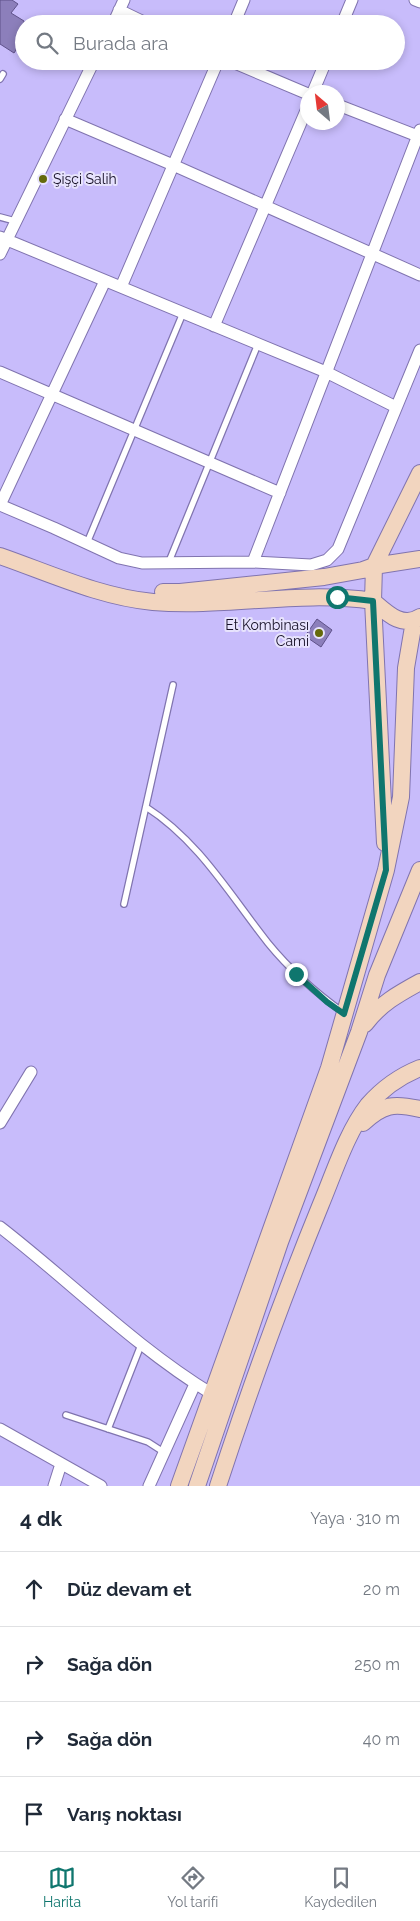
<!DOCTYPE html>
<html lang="tr">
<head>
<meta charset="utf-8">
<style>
  :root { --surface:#fff; --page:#f2f2f3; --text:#1f2937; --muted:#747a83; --line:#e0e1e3; --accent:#0f766e }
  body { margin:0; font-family:Raleway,sans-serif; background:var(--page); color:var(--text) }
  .compass { position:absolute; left:300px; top:85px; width:45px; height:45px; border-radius:50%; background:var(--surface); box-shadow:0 2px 8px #0003; rotate:332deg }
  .stop { position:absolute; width:15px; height:15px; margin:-11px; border:4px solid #0f766e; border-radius:50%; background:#fff }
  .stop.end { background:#0f766e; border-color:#fff; box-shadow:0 1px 5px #0008 }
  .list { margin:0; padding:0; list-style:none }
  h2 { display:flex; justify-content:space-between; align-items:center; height:65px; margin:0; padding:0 20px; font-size:21px }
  h2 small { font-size:16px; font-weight:400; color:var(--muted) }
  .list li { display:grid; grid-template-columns:32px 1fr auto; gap:15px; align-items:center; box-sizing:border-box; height:75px; padding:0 20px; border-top:1px solid var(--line) }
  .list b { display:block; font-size:19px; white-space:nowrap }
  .list em { font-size:16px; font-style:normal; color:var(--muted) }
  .icon { flex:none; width:28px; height:28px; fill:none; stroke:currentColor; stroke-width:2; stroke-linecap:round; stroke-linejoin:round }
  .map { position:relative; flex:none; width:420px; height:1486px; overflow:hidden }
  .search { position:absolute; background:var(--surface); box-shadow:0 2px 8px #0003; left:15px; right:15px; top:15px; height:55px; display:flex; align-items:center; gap:12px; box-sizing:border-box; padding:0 18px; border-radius:28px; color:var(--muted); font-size:19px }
  .sheet { height:365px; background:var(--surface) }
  nav { display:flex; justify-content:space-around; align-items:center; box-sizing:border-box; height:70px; border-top:1px solid var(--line); background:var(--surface); font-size:14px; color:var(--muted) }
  nav a { display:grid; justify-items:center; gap:2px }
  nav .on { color:var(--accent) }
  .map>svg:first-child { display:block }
</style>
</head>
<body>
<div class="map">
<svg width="420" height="1486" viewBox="0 0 420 1486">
  <rect width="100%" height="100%" fill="#c8bcfb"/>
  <!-- building -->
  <path fill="#8c7fbb" stroke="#5f528a" d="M0 0H12L18 4 11 13 24 21V38L14 53 0 44Z
    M317 619 332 630 321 647 305 636Z"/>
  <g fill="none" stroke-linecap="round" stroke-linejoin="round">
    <!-- lane casing -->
    <g stroke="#8074af" stroke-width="8">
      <path id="lane" d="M0 79 3 74
        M0 217 15 221
        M87 543 183 313
        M168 564 258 344
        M146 807C199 841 230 895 268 943 290 970 316 993 344 1013
        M124 904 173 685
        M66 1415 148 1442 165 1453
        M108 1429 141 1345"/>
    </g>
    <!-- street casing -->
    <g stroke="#8074af" stroke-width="13">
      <path id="street" d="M415 0 420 2
        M119 10 148 24
        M113 24 124 0
        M234 24 244 0
        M342 24 352 0
        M230 61 308 94
        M313 92 326 61
        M338 105 420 137
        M65 119 173 165 420 275
        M0 237 326 372 396 407
        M0 254 94 61
        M121 287 218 61
        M214 326 308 106
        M0 372 280 493
        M0 505 54 528 119 558 142 563 253 562 311 565 327 560 338 549 420 350
        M0 505 105 281
        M253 562 420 130
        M0 1123 31 1072
        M0 1227C71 1282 135 1347 212 1394
        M0 1429 101 1486
        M54 1486 61 1464
        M149 1486 195 1384"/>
    </g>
    <!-- secondary casing -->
    <g stroke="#8074af" stroke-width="18">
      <path id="secondary" d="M0 556C49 573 100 597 153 602 226 608 300 590 373 601L385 843
        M420 559 374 566 373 601C386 612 402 629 420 617
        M163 592H180L324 577 363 570 374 566 420 473
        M365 1024C380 1004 398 994 420 982
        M363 1123C383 1104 394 1103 420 1109
        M179 1486 329 1068 386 870 401 797 406 668 414 621
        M197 1486 280 1242 359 1032 377 975 420 870
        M218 1486C249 1391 283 1297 321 1204 334 1173 347 1132 368 1105 382 1089 400 1076 420 1068"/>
    </g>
    <!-- lane -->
    <use href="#lane" stroke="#fff" stroke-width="5.5"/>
    <!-- street -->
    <use href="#street" stroke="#fff" stroke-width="11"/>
    <!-- secondary -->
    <use href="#secondary" stroke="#f2d5bf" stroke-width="16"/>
  </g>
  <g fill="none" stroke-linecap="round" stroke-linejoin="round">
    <!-- route -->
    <path stroke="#0f766e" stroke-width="6" d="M296 974 327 1002 344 1014 386 870 373 601 337 597"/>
  </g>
  <!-- markers -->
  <g fill="#656a0b" stroke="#e7e3fd" stroke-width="2">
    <circle cx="43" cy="179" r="5"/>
    <circle cx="319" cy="633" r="5"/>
  </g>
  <g text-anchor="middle" stroke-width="4" stroke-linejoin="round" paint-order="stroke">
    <!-- poi labels -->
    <g font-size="14" fill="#161027" stroke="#e7e3fd" text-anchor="start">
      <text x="53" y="184">Şişçi Salih</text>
      <text x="309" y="630" text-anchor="end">Et Kombinası<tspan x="309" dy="16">Cami</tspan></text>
    </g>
  </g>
</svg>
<svg class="compass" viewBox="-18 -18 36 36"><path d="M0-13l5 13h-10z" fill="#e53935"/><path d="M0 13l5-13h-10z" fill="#747a83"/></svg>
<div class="stop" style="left:337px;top:597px"></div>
<div class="stop end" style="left:296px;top:974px"></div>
<div class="search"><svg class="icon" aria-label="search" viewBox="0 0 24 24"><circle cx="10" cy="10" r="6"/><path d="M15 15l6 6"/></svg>Burada ara</div>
</div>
<section class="sheet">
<h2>4 dk<small>Yaya · 310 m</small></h2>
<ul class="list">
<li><svg class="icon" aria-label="ahead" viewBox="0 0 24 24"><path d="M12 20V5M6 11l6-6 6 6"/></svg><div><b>Düz devam et</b></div><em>20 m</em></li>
<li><svg class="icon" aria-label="right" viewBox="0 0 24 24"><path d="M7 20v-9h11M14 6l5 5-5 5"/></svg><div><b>Sağa dön</b></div><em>250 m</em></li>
<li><svg class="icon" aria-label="right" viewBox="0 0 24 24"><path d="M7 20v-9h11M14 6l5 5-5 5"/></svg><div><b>Sağa dön</b></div><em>40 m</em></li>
<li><svg class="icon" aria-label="arrive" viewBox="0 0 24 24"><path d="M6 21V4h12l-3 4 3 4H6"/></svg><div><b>Varış noktası</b></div></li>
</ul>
</section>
<nav>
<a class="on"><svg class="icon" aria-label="map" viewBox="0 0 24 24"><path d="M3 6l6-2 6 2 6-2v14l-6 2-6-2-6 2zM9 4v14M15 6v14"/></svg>Harita</a>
<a><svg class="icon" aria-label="directions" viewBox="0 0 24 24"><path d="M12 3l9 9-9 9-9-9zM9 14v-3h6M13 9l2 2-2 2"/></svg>Yol tarifi</a>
<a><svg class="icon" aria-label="saved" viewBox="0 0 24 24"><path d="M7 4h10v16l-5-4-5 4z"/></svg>Kaydedilen</a>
</nav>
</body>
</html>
